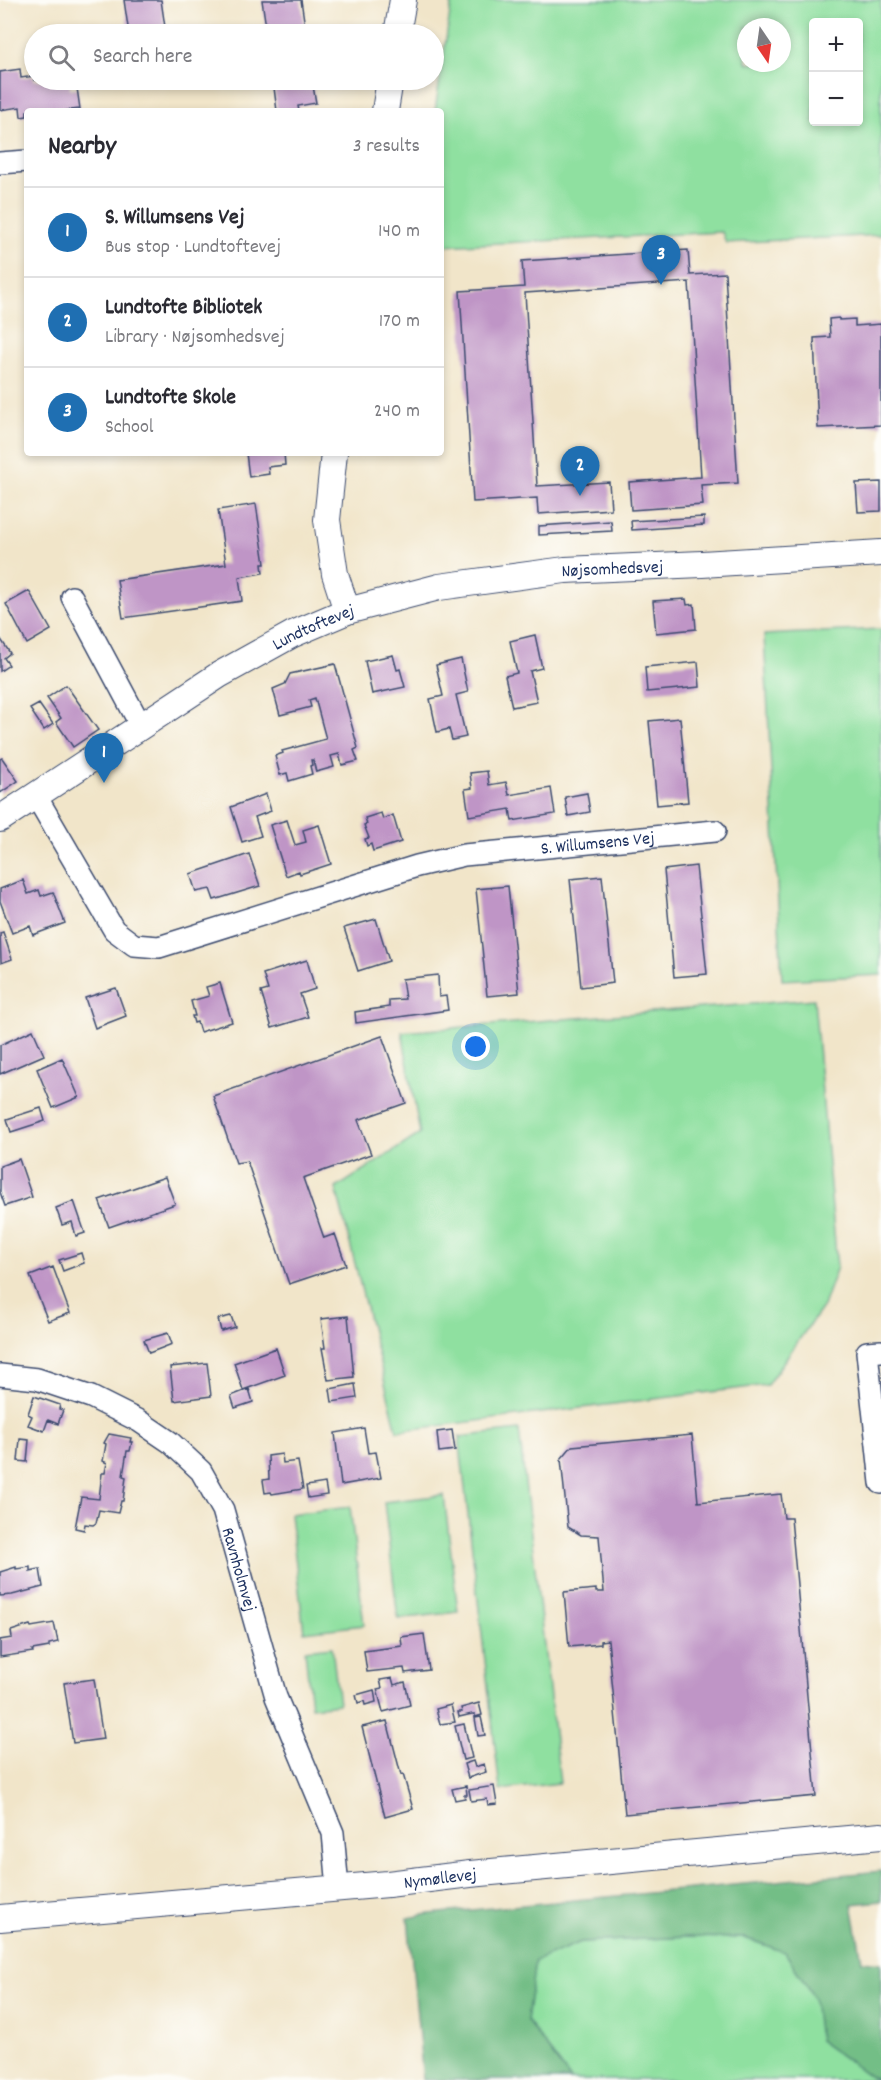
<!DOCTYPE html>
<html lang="en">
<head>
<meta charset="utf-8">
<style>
  :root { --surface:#fff; --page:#f7f7f7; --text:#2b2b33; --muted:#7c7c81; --line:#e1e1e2; --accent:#1f6fb2 }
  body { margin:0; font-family:Dekko,sans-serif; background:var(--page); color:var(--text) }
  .controls { position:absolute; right:18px; top:18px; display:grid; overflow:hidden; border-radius:6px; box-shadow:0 3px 9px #0003 }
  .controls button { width:54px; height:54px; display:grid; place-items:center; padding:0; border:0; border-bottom:2px solid var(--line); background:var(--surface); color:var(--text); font:30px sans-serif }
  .compass { position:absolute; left:737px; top:18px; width:54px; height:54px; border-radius:50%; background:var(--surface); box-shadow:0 3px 9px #0003; rotate:167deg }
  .you { position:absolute; left:476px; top:1047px; width:21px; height:21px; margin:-15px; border:4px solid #fff; border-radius:50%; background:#1a73e8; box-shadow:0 0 0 9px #1a73e833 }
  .badge { display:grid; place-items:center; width:39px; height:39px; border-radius:50%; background:var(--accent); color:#fff; font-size:20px; font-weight:700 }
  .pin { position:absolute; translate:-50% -50px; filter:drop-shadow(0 2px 3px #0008) }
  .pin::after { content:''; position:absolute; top:32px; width:21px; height:18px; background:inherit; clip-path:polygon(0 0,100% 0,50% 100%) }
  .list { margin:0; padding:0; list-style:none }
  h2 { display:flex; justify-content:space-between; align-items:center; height:78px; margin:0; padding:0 24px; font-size:26px }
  h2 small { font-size:20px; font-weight:400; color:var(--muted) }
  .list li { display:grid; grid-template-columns:39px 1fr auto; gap:18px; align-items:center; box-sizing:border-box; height:90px; padding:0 24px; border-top:2px solid var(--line) }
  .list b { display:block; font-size:22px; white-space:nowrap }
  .list p { margin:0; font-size:20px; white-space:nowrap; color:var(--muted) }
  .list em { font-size:20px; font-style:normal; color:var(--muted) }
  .icon { flex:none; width:33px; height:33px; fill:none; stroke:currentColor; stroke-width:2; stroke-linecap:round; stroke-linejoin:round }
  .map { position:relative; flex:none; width:881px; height:2080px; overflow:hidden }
  .search { position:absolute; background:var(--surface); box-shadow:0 3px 9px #0003; left:24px; top:24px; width:420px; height:66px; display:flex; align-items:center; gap:15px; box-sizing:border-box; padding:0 21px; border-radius:33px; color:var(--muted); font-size:22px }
  .panel { position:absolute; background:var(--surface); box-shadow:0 3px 9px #0003; left:24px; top:108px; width:420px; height:348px; border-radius:6px }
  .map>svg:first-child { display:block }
</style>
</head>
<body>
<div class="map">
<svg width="881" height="2080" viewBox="0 0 881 2080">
  <rect width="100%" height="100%" fill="#fdfcf7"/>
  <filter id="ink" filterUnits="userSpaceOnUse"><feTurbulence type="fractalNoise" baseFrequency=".0167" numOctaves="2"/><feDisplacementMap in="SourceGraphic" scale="12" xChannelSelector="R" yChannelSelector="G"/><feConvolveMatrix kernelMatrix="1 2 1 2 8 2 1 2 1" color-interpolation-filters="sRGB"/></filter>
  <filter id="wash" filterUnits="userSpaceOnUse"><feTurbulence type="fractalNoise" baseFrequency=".008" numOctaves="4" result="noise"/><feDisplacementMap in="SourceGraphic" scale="24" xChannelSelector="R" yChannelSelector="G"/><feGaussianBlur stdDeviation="1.35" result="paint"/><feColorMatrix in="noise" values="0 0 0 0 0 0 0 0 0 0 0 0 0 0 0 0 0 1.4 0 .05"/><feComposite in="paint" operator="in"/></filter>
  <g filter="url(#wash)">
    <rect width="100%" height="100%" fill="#f1e5c9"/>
    <!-- green -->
    <path fill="#8fe0a0" stroke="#55887f" stroke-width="1.5" fill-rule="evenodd" d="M452 0H881V235L726 243 722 232 441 246V111H435ZM814 22H858V122H814ZM746 27H782V63H746Z
      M881 629V975L782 980 764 635Z
      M814 999 837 1267 823 1306 767 1385 397 1431 336 1188 420 1134 402 1032Z
      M519 1430 560 1783 500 1790 459 1437Z
      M444 1495 458 1612 398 1619 384 1502Z
      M350 1507 364 1625 304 1632 290 1514Z
      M332 1647 339 1704 311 1707 305 1650Z
      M687 1937 745 1938 785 1952 815 1998 819 2040 871 2077 881 2080H571L527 2021 534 1961 581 1942Z"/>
    <!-- forest -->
    <path fill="#73be86" stroke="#477672" stroke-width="1.5" d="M881 1871V1901L852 1904 862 1961 881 1963V2079L871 2077 819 2040 814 1998 785 1952 745 1938 687 1937 581 1942 535 1961 527 2021 571 2080H423L408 1918 429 1914Z"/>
    <g id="blocks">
      <!-- building -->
      <path fill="#bf95c6" d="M124 0H161L166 34H129Z
        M262 0H301L306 34H267Z
        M20 69 21 78 34 76V80H69L70 89 77 88 80 109 62 111H27V116L21 117 20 107 0 110V72Z
        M273 80H312L316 103 298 106 299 111H277Z
        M688 250 690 275 725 273 738 483 701 485 703 505 631 510 629 482 701 477 689 282 525 293 537 486 609 482 611 509 538 514 537 498 473 502 460 291 524 287 522 261Z
        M839 318V320L855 319V326L881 324V425L818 428 814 338 830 337 829 319Z
        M246 453H284L285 465 268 467 269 474 249 477Z
        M881 482V511L858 512 856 483Z
        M256 504 265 564H262L263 573 239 577 242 601 123 618 117 580 226 564 218 510Z
        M704 517V525L632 530 631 521Z
        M611 521 612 531 539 535V526Z
        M29 591 51 630 27 644 6 604Z
        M686 599 687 605 694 604 696 629 656 633 653 601Z
        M535 635 542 668 530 671 537 702 512 707 505 676 517 673 510 641Z
        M0 638 10 653 4 658 9 665 0 671Z
        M393 655 397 670 400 669 405 687 372 694 365 661Z
        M461 659 468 692 456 695 466 737 452 740 449 729 437 732 430 699 443 696 436 665Z
        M698 662 700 687 647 692 645 667Z
        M335 664 358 748 354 750 358 761 342 765 339 754 331 756 334 767 316 772 313 760H311L312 765 310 766 312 774 289 781 287 773 280 775 275 756 283 753 282 751 326 739 315 698 309 700 311 707 280 715 273 689 285 684 290 674Z
        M66 685 98 730 73 747 56 722 61 718 47 698Z
        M39 704 53 724 44 730 30 709Z
        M680 718 688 802 657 805 649 721Z
        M2 758 18 781 0 793V759Z
        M487 771 489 785 506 782 509 795 551 788 555 814 512 821 510 809 469 816 465 789 472 788 470 773Z
        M587 793 590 812 568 816 565 797Z
        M266 794 271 811 255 817 261 836 242 842 231 807Z
        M381 813 383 819 393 815 401 842 373 851 371 844 367 846 365 839 369 838 364 825 367 824 365 818Z
        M287 820 295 845 306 842 303 830 319 825 331 864 300 874 299 871 286 876 270 825Z
        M249 854 260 886 214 900 210 889 196 892 190 874Z
        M696 866 707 974 674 977 664 870Z
        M602 876 613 983 581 987 570 879Z
        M23 880 28 894 39 890 41 896 53 892 65 923 33 935 30 926 12 933 0 901V889Z
        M508 886 519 993 487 996 476 889Z
        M376 919 389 961 358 971 344 928Z
        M3 932 12 959 1 963 0 933Z
        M307 960 315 989 300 994 308 1017 272 1028 261 992 268 990 263 974Z
        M438 975 439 997 446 996 448 1010 356 1023 355 1012 389 1007V1000L405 999 402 979Z
        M220 983 232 1022 200 1032 197 1022 194 1023 192 1016H195L191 1001 209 996 206 987Z
        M116 988 126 1016 95 1028 85 998Z
        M33 1030 44 1055 0 1074V1045Z
        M382 1036 406 1103 358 1120 371 1154 303 1178 324 1238 335 1234 346 1265 289 1284 247 1161 236 1163 213 1096Z
        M62 1058 79 1097 53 1108 37 1069Z
        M41 1108 45 1121 11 1132 7 1119Z
        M19 1159 32 1197 5 1206 0 1192V1166Z
        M165 1177 175 1204 109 1227 99 1200Z
        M74 1201 85 1233 76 1236 72 1222 62 1225 56 1208Z
        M81 1253 84 1263 63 1271 59 1260Z
        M53 1267 70 1313 48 1321 30 1276Z
        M231 1316 235 1327 221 1331 218 1319Z
        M348 1316 354 1377 328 1380 322 1348H325L321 1319Z
        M168 1333 172 1344 149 1353 144 1340Z
        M276 1348 285 1375 243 1390 234 1363Z
        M207 1363 211 1396 174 1401 170 1367Z
        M355 1384 357 1398 332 1402 330 1389Z
        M249 1389 253 1402 235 1408 231 1396Z
        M34 1396 60 1405 59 1409 63 1410 58 1424 48 1420 44 1431 28 1425 32 1416 28 1414Z
        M364 1428 368 1453 376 1452 381 1478 341 1485 335 1433Z
        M452 1430 455 1450 439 1452 437 1432Z
        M109 1434 131 1438 130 1442H132L130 1451H127L123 1476 126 1477 123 1501H121L118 1513 99 1510 96 1523 93 1525 85 1524 84 1530 75 1528 81 1497 99 1499 102 1473H105L107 1463 103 1461 106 1444 104 1443Z
        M692 1435 698 1502 781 1494 784 1518H791L816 1796 625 1814 608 1640 601 1641V1644L569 1647 564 1592 596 1589V1592H604L599 1536 581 1535 568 1527 561 1459 572 1446Z
        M20 1439 29 1440 27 1462 18 1461Z
        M282 1454 283 1463 298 1461 303 1489 272 1494 271 1492 265 1493 263 1480 269 1479 268 1456Z
        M325 1483 327 1495 308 1498 306 1486Z
        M16 1567V1569L30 1567V1571L40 1569 43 1587 12 1595 0 1596V1572Z
        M54 1623 58 1642 49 1644V1647L32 1650 33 1652 0 1657V1640L12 1638 11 1631 30 1625 31 1627Z
        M424 1634 429 1670 405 1673 404 1668 367 1672 364 1651 402 1646 401 1637Z
        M392 1678 394 1685 405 1682 410 1705 383 1712 377 1689 382 1688 380 1680Z
        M94 1679 103 1739 73 1743 64 1683Z
        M374 1690 376 1702 365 1705 364 1701 358 1703 356 1695Z
        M479 1703 482 1715 475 1717V1714H472L459 1717 458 1712H462L461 1708Z
        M451 1705 455 1722 440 1724 436 1709Z
        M481 1717 485 1735 478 1736 475 1718Z
        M387 1721 401 1775 403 1774 413 1809 385 1817 362 1727Z
        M464 1724 472 1758 463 1760 455 1726Z
        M473 1761 475 1767 484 1764 486 1772 468 1778 464 1764Z
        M466 1786 467 1795H464L465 1798 455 1800 452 1789Z
        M494 1786 497 1804 488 1805 487 1799 471 1801 469 1790Z"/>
    </g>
  </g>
  <g filter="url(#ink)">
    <use href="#blocks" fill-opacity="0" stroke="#3b4a6e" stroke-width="1.5"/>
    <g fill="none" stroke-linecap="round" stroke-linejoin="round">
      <!-- minor casing -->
      <g stroke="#3b4a6e" stroke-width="24">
        <g id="minor">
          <path d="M0 163 27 161"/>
          <path d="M72 597 141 726"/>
          <path id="s1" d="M36 796 114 930 134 945 159 947 417 866 464 855 715 831"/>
          <path d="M881 1351 867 1352 881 1483"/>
          <path id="s2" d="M0 1375 37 1379 91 1397 139 1421 170 1442 201 1471 223 1510 276 1697 333 1833 338 1888"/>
        </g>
      </g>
      <!-- tertiary casing -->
      <g stroke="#3b4a6e" stroke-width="28">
        <g id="tertiary">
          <path d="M397 34 403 0"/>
          <path d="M385 111 390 80"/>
          <path d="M334 453 327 520 335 574 347 611"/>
          <path id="s3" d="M0 819 219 675 293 634 347 611 439 587 565 570 702 564 881 553"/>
          <path id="s4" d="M0 1918 388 1884 470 1874 881 1836"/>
        </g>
      </g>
      <!-- minor -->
      <use href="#minor" stroke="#fff" stroke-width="21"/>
      <!-- tertiary -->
      <use href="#tertiary" stroke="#fff" stroke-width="26"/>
    </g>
  </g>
  <g text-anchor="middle" stroke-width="4.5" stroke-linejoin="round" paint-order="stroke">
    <!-- street labels -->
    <g font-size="18" fill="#1b2f5e" stroke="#fdfcf7">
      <text dy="6" stroke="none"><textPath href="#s3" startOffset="675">Nøjsomhedsvej</textPath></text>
      <text dy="6" stroke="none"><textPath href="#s3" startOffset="368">Lundtoftevej</textPath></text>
      <text dy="6" stroke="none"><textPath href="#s1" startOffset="658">S. Willumsens Vej</textPath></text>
      <text dy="6" stroke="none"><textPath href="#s2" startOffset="334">Ravnholmvej</textPath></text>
      <text dy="6" stroke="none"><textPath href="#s4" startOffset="442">Nymøllevej</textPath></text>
    </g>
  </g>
</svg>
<div class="controls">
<button>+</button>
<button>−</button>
</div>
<svg class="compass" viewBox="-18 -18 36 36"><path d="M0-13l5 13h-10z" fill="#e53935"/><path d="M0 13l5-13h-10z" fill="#7c7c81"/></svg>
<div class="you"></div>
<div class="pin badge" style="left:104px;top:783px">1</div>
<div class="pin badge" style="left:580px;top:496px">2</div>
<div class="pin badge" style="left:661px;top:285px">3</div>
<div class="search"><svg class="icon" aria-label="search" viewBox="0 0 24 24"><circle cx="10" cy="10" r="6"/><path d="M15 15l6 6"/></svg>Search here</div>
<section class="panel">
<h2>Nearby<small>3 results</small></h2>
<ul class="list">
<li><span class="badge">1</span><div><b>S. Willumsens Vej</b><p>Bus stop · Lundtoftevej</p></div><em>140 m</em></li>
<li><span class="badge">2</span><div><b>Lundtofte Bibliotek</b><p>Library · Nøjsomhedsvej</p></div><em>170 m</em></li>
<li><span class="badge">3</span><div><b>Lundtofte Skole</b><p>School</p></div><em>240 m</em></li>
</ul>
</section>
</div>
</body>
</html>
